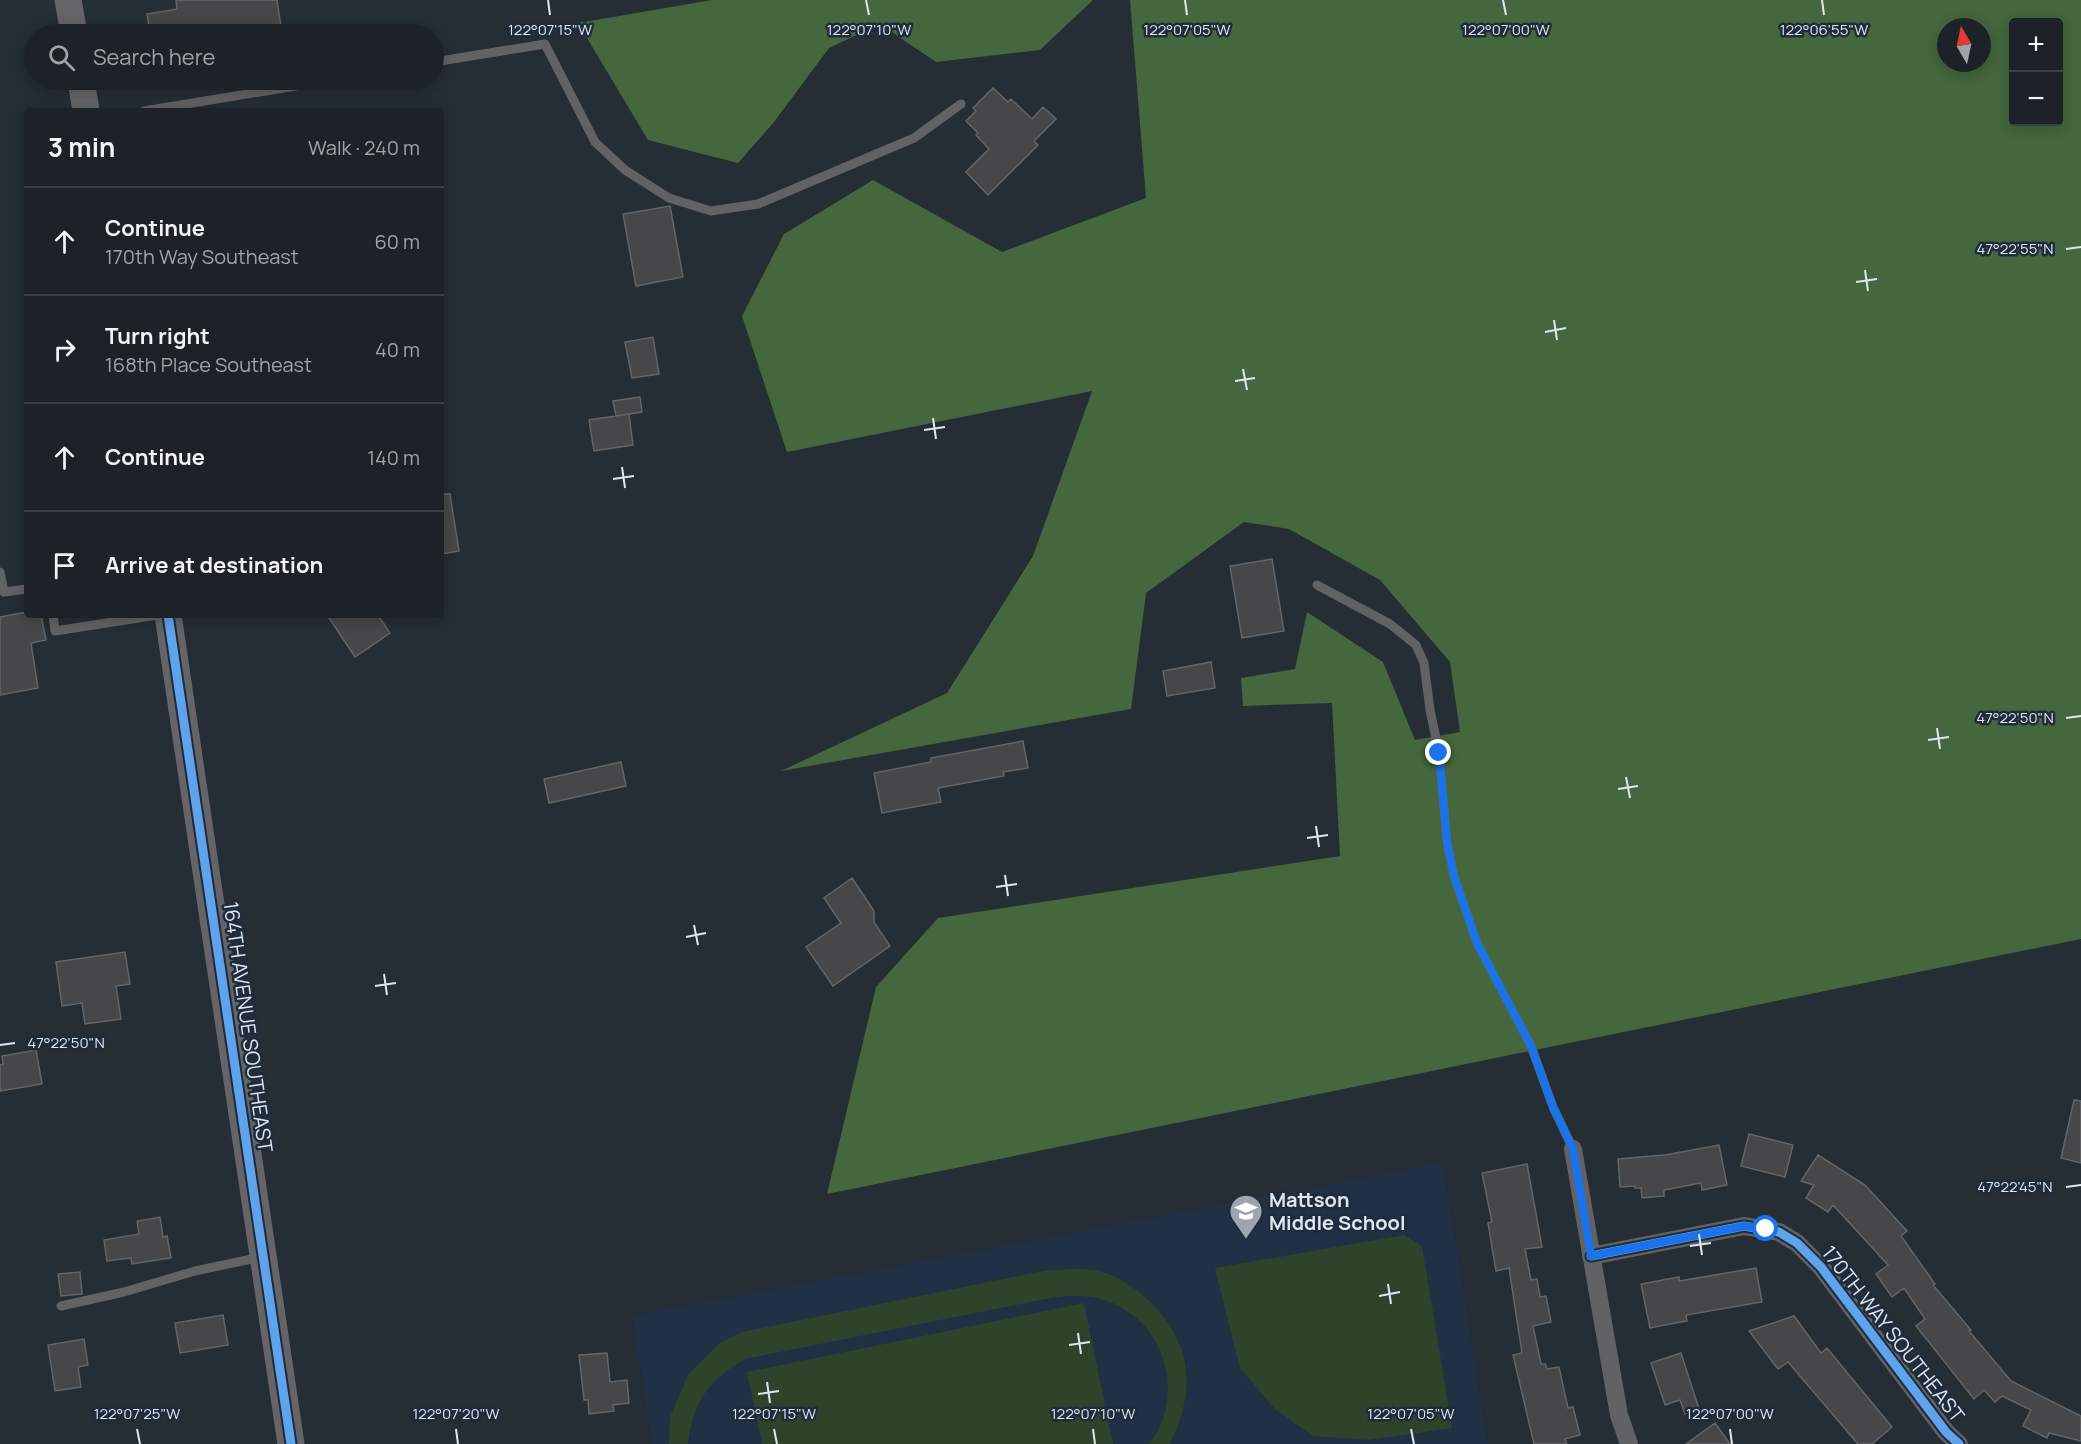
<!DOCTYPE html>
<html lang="en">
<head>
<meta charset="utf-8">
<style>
  :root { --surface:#1c2228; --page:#292f34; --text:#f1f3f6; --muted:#a0a4a8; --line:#3a3f45 }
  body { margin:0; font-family:Manrope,sans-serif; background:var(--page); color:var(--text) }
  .controls { position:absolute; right:18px; top:18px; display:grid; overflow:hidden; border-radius:6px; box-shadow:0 3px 15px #0003 }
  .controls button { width:54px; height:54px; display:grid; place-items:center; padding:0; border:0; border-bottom:2px solid var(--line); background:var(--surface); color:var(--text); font:30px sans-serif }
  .compass { position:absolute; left:1937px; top:18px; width:54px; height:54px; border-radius:50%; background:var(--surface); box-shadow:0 3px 15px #0003; rotate:351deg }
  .stop { position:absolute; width:18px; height:18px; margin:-14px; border:4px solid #1a73e8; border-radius:50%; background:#fff }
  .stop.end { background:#1a73e8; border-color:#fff; box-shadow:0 2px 6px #0008 }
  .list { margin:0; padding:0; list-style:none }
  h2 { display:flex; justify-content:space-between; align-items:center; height:78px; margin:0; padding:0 24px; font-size:26px }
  h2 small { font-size:20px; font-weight:400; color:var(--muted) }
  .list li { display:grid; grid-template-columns:39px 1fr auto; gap:18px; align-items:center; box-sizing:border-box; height:108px; padding:0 24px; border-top:2px solid var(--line) }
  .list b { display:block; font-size:22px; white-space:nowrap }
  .list p { margin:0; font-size:20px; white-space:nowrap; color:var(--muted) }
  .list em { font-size:20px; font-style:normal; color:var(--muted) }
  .icon { flex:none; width:33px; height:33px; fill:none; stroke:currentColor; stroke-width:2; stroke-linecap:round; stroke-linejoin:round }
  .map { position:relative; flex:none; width:2081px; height:1444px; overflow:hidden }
  .search { position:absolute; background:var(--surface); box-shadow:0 3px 15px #0003; left:24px; top:24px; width:420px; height:66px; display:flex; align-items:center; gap:15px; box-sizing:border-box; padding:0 21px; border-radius:33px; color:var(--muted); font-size:22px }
  .panel { position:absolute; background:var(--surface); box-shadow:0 3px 15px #0003; left:24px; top:108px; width:420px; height:510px; border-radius:6px }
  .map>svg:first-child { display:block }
</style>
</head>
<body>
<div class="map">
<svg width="2081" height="1444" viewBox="0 0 2081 1444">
  <rect width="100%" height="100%" fill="#252d35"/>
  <!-- built -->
  <path fill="#213044" d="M1443 1163 1488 1444H652L632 1316Z"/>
  <!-- green -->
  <path fill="#2f432b" d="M1404 1235 1422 1246 1452 1428 1369 1440 1313 1436 1274 1408 1240 1368 1215 1268Z
    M1048 1270C1062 1270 1079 1268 1094 1270 1115 1274 1134 1286 1149 1301 1193 1343 1196 1391 1170 1444H1149C1182 1403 1170 1339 1127 1311 1105 1296 1081 1294 1056 1297L745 1359C709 1379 692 1403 688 1444H669L670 1417 688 1375 720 1343 742 1332Z
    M1084 1303 1113 1444H762L747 1372Z"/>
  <!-- forest -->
  <path fill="#44673d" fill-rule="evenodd" d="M712 0H1093L1040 50 936 62 880 24 829 48 774 122 738 163 648 140 578 23Z
    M1130 0H2081V939L827 1194 876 987 938 918 1340 856 1332 703 1243 706 1241 678 1295 669 1307 612 1383 662 1415 740 1460 732 1450 662 1380 580 1289 529 1244 522 1146 593 1131 709 781 771 947 693 1033 556 1092 391 787 452 742 316 784 234 873 180 1002 252 1146 198ZM2014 22H2058V122H2014ZM1946 27H1982V63H1946Z"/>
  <!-- building -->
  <path fill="#464748" stroke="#646565" stroke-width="1.5" d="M176 0H277L282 33 223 34 222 29 183 34H150L147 14 177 9Z
    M993 88 1008 102 1011 99 1032 119 1043 107 1056 119 1034 141 1038 145 988 195 966 172 989 149 976 135 978 133 966 121 976 111 973 108Z
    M670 206 683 277 636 286 623 214Z
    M653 337 659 374 632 378 625 342Z
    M640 397 642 412 616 416 613 401Z
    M629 414 633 445 594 451 589 420Z
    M441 494H450L459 551 441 554Z
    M1272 559 1284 631 1242 638 1230 566Z
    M27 612V615H41L46 640 31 643 38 688 0 695V617Z
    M327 615H378L390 633 355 657Z
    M1211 662 1215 688 1167 696 1163 671Z
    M1023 741 1028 768 1003 772 1004 776 938 788 941 802 882 813 874 773 931 762V758Z
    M621 762 626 786 549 803 544 779Z
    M852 878 874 911V922L890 946 833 986 806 947 841 923 824 898Z
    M125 952 130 984 116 986 121 1019 85 1024 82 1003 62 1006 56 962Z
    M36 1050 42 1084 0 1091V1065L3 1064 2 1056Z
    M2074 1100 2081 1101V1163L2061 1158Z
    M1749 1134 1793 1145 1785 1177 1741 1166Z
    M1719 1145 1727 1185 1702 1190 1701 1183 1664 1190V1196L1642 1198 1641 1188H1635V1186L1620 1187 1618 1159 1665 1155Z
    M1818 1155 1865 1185 1907 1231 1901 1236 1935 1284 1933 1285 1971 1330 1969 1331 2011 1381 2081 1416V1441L2049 1433 2047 1438 2023 1426 2031 1410 2002 1396 1995 1402 1984 1390 1974 1399 1916 1326 1925 1319 1904 1288 1892 1297 1876 1274 1888 1265 1833 1205 1828 1212 1806 1198 1814 1185 1801 1181Z
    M1527 1164 1542 1247 1525 1249 1531 1280 1537 1279 1540 1297 1546 1296 1551 1322 1533 1326 1541 1364H1545L1547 1369 1559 1367 1568 1408 1573 1407 1580 1435 1565 1439 1567 1444H1534L1513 1355 1522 1353 1509 1268 1496 1271 1488 1223 1492 1222 1482 1173Z
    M160 1217 163 1237 167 1236 171 1258 132 1264 131 1258 107 1261 104 1240 139 1234 137 1221Z
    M1756 1268 1762 1302 1686 1315 1687 1321 1650 1328 1641 1284 1679 1277V1281Z
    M80 1272 82 1294 61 1296 58 1274Z
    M223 1315 228 1345 180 1353 175 1323Z
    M1794 1316 1821 1353 1827 1348 1892 1427 1872 1444H1858L1788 1362 1778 1369 1749 1331Z
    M84 1339 88 1365 78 1367 81 1387 55 1391 48 1345Z
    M607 1353 610 1382 627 1380 629 1403 613 1405 614 1411 589 1414 588 1400H584L579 1355Z
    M1681 1353 1699 1409 1685 1414 1680 1400 1665 1405 1651 1363Z
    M1715 1423 1730 1444H1686Z"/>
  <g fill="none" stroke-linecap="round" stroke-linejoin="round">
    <!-- lane -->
    <path stroke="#616265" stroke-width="9" d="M434 62 545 44 595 142 625 170 669 198 711 211 758 204 914 138 961 104
      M144 111 332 80
      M0 572 4 592 27 589
      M1317 585 1390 624 1416 645 1424 663 1430 710 1439 753 1447 842 1454 876 1477 943 1531 1046 1553 1107 1573 1149
      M53 615 55 631 158 615
      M61 1306 124 1292 195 1271 261 1257"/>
    <!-- street -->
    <path stroke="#616265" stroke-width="18" d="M1573 1149 1619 1415 1629 1444
      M1591 1256 1744 1226 1779 1232 1797 1243 1821 1267 1946 1432 1959 1444"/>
    <!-- secondary -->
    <path stroke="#646469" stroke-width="27" d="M68 0 74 34
      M81 80 86 111
      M168 615 291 1444"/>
    <!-- cycleway casing -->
    <g stroke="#1f2c3b" stroke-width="13">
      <path id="cycleway" d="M168 615 291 1444
        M1591 1256 1744 1226 1779 1232 1797 1243 1821 1267 1946 1432 1959 1444"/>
    </g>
    <!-- cycleway -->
    <use href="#cycleway" stroke="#60a3ed" stroke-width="9"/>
  </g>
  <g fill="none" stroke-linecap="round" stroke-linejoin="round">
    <!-- route -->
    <path stroke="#1a73e8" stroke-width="8" d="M1439 753 1447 842 1454 876 1477 943 1531 1046 1553 1107 1573 1149 1591 1256 1744 1226 1766 1229"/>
  </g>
  <!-- ticks -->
  <path fill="none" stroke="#dee6f0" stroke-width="2" d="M548 0 550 15M866 0 869 15M1185 0 1187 15M1503 0 1506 15M1822 0 1824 15M2066 249 2081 247M1865 270 1868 291M1856 282 1877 279M1554 320 1557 340M1545 332 1566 328M1243 369 1247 390M1235 381 1255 378M933 418 936 439M924 430 945 427M622 467 625 488M613 479 634 476M2066 718 2081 716M1937 728 1940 749M1928 740 1949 737M1626 777 1630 798M1618 789 1638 786M1316 826 1319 847M1307 838 1328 835M1005 875 1008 896M996 887 1017 884M694 925 698 945M686 937 706 933M384 974 387 995M375 986 396 983M0 1045 15 1043M2066 1187 2081 1185M1699 1234 1702 1255M1690 1246 1711 1243M1388 1284 1391 1304M1379 1296 1400 1292M1078 1333 1081 1354M1069 1345 1090 1342M767 1382 770 1403M758 1394 779 1391M137 1429 140 1444M456 1429 458 1444M774 1429 777 1444M1093 1429 1095 1444M1411 1429 1414 1444M1730 1429 1732 1444"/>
  <!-- icons -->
  <defs>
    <g id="school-pin" transform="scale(1.725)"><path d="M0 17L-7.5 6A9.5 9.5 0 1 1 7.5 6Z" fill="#9da5af" stroke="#1f2c3b"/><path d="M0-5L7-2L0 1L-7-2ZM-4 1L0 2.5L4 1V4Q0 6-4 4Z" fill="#fff"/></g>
  </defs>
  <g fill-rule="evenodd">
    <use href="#school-pin" x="1246" y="1211"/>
  </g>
  <g text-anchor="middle" stroke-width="5" stroke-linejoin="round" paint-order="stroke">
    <!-- street labels -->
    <g font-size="20" fill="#dee6f0" stroke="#1f2c3b">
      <text transform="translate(248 1027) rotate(82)" y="7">164TH AVENUE SOUTHEAST</text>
      <text transform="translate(1893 1334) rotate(52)" y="7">170TH WAY SOUTHEAST</text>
    </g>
    <!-- poi labels -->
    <g font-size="20" font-weight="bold" fill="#dee6f0" stroke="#1f2c3b" text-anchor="start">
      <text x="1269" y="1207">Mattson<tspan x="1269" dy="23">Middle School</tspan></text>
    </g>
  </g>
  <g font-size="15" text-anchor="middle" fill="#dee6f0" stroke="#1f2c3b" stroke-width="5" stroke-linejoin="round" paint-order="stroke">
    <text x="550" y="35">122°07'15"W</text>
    <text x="869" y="35">122°07'10"W</text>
    <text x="1187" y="35">122°07'05"W</text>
    <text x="1506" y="35">122°07'00"W</text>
    <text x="1824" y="35">122°06'55"W</text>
    <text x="2015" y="254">47°22'55"N</text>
    <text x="2015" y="723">47°22'50"N</text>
    <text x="66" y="1048">47°22'50"N</text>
    <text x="2015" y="1192">47°22'45"N</text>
    <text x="137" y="1419">122°07'25"W</text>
    <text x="456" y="1419">122°07'20"W</text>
    <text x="774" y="1419">122°07'15"W</text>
    <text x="1093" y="1419">122°07'10"W</text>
    <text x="1411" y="1419">122°07'05"W</text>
    <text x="1730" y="1419">122°07'00"W</text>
  </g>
</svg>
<div class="controls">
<button>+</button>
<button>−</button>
</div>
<svg class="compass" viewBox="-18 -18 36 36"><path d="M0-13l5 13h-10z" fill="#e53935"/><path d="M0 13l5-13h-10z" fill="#a0a4a8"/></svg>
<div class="stop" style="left:1766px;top:1229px"></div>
<div class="stop end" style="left:1439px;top:753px"></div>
<div class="search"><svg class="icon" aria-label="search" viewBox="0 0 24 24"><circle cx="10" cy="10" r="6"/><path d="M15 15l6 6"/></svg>Search here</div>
<section class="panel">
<h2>3 min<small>Walk · 240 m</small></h2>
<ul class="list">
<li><svg class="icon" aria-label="ahead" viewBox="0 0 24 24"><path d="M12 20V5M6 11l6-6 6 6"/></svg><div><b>Continue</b><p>170th Way Southeast</p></div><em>60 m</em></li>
<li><svg class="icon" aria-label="right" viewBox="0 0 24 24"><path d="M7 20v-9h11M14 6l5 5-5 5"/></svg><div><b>Turn right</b><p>168th Place Southeast</p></div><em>40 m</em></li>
<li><svg class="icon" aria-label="ahead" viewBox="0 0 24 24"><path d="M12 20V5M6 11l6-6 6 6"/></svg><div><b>Continue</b></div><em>140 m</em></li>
<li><svg class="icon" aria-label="arrive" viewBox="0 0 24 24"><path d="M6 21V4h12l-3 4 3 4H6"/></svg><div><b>Arrive at destination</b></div></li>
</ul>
</section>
</div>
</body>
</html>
